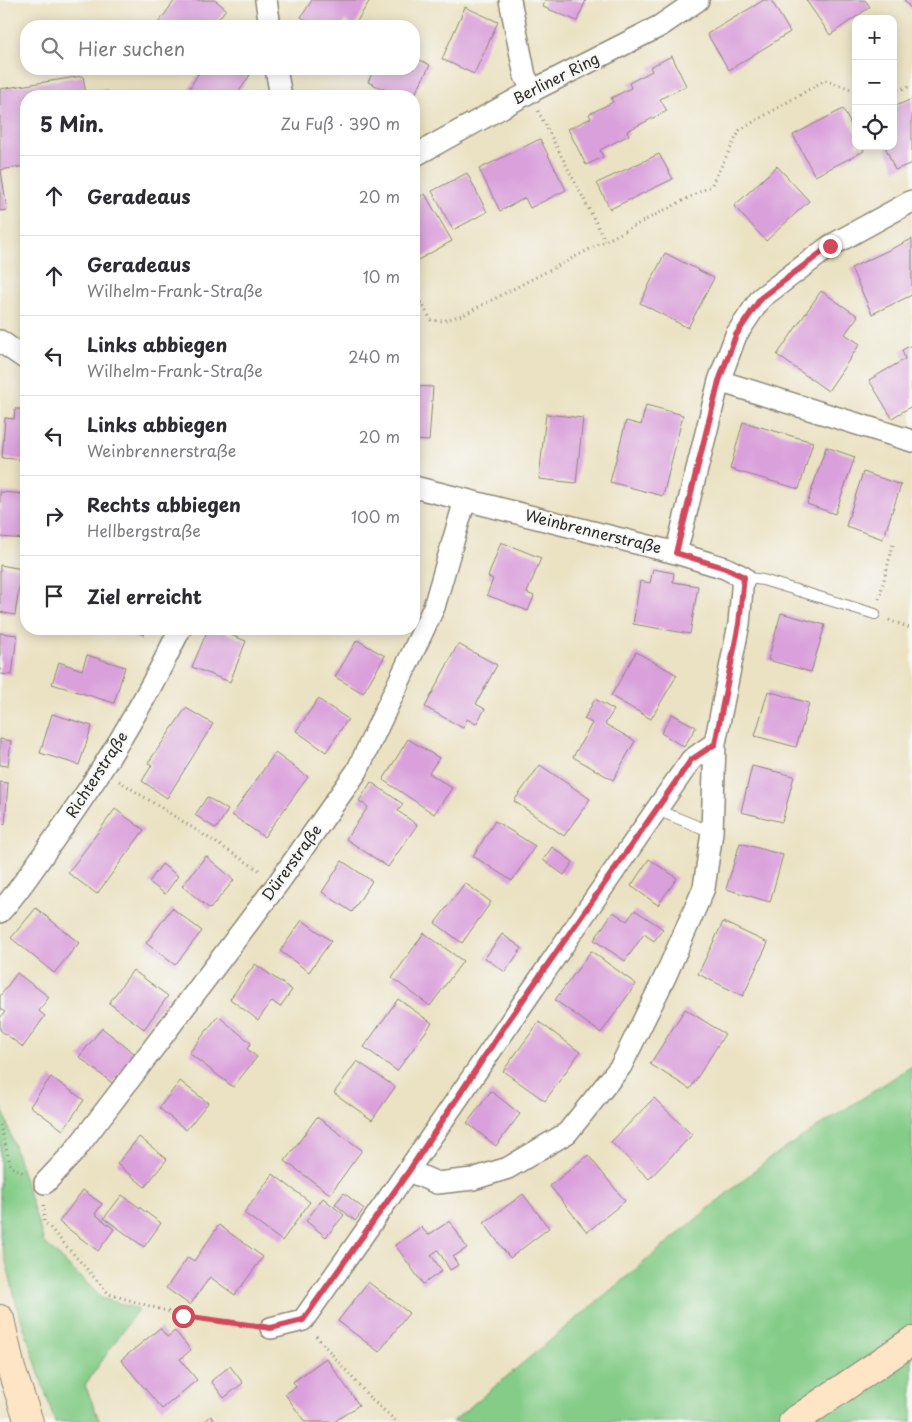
<!DOCTYPE html>
<html lang="de">
<head>
<meta charset="utf-8">
<style>
  :root { --surface:#fff; --page:#f7f7f7; --text:#2b2b33; --muted:#7c7c81; --line:#e1e1e2 }
  body { margin:0; font-family:"Playpen Sans",sans-serif; background:var(--page); color:var(--text) }
  .controls { position:absolute; right:15px; top:15px; display:grid; overflow:hidden; border-radius:10px; box-shadow:0 2px 12px #0003 }
  .controls button { width:45px; height:45px; display:grid; place-items:center; padding:0; border:0; border-bottom:1px solid var(--line); background:var(--surface); color:var(--text); font:25px sans-serif }
  .stop { position:absolute; width:15px; height:15px; margin:-11px; border:4px solid #d1495b; border-radius:50%; background:#fff }
  .stop.end { background:#d1495b; border-color:#fff; box-shadow:0 1px 5px #0008 }
  .list { margin:0; padding:0; list-style:none }
  h2 { display:flex; justify-content:space-between; align-items:center; height:65px; margin:0; padding:0 20px; font-size:21px }
  h2 small { font-size:16px; font-weight:400; color:var(--muted) }
  .list li { display:grid; grid-template-columns:32px 1fr auto; gap:15px; align-items:center; box-sizing:border-box; height:80px; padding:0 20px; border-top:1px solid var(--line) }
  .list b { display:block; font-size:19px; white-space:nowrap }
  .list p { margin:0; font-size:16px; white-space:nowrap; color:var(--muted) }
  .list em { font-size:16px; font-style:normal; color:var(--muted) }
  .icon { flex:none; width:28px; height:28px; fill:none; stroke:currentColor; stroke-width:2; stroke-linecap:round; stroke-linejoin:round }
  .map { position:relative; flex:none; width:912px; height:1422px; overflow:hidden }
  .search { position:absolute; background:var(--surface); box-shadow:0 2px 12px #0003; left:20px; top:20px; width:400px; height:55px; display:flex; align-items:center; gap:12px; box-sizing:border-box; padding:0 18px; border-radius:20px; color:var(--muted); font-size:19px }
  .panel { position:absolute; background:var(--surface); box-shadow:0 2px 12px #0003; left:20px; top:90px; width:400px; height:545px; border-radius:20px }
  .map>svg:first-child { display:block }
</style>
</head>
<body>
<div class="map">
<svg width="912" height="1422" viewBox="0 0 912 1422">
  <rect width="100%" height="100%" fill="#f6f6f2"/>
  <filter id="ink" filterUnits="userSpaceOnUse"><feTurbulence type="fractalNoise" baseFrequency=".02" numOctaves="2"/><feDisplacementMap in="SourceGraphic" scale="10" xChannelSelector="R" yChannelSelector="G"/><feConvolveMatrix kernelMatrix="1 2 1 2 8 2 1 2 1" color-interpolation-filters="sRGB"/></filter>
  <filter id="wash" filterUnits="userSpaceOnUse"><feTurbulence type="fractalNoise" baseFrequency=".0096" numOctaves="4" result="noise"/><feDisplacementMap in="SourceGraphic" scale="20" xChannelSelector="R" yChannelSelector="G"/><feGaussianBlur stdDeviation="1.12" result="paint"/><feColorMatrix in="noise" values="0 0 0 0 0 0 0 0 0 0 0 0 0 0 0 0 0 1.4 0 .05"/><feComposite in="paint" operator="in"/></filter>
  <g filter="url(#wash)">
    <rect width="100%" height="100%" fill="#ebe2c3"/>
    <!-- green -->
    <path fill="#84cc88" stroke="#587c5a" d="M912 1066V1422H452L767 1160Z
      M0 1101 44 1242 102 1298 138 1309 85 1385 100 1422H55L17 1306 0 1237Z"/>
    <g id="blocks">
      <!-- building -->
      <path fill="#daa0dc" d="M175 0H215L226 9 213 26H156Z
        M312 0H370L354 26 345 20 342 26H316L301 17Z
        M545 0H586L577 21 543 7Z
        M764 0H771L790 32 729 70 707 34Z
        M806 0H865L870 7 830 35Z
        M904 0H912V10Z
        M465 7 498 22 474 74 442 59Z
        M672 56 686 86 660 99 667 111 627 131 629 135 600 150 603 157 586 165 568 129 591 118 589 114 613 102 611 98 631 88 629 83 652 71 650 67Z
        M414 57 430 65 414 96H398L368 82 374 69H414Z
        M201 69H240L250 75 236 96H185Z
        M83 76 86 94 108 91 109 96H26V166L0 170V89Z
        M912 99V163L895 170 885 146H893V107Z
        M843 109 856 134V146H862L864 151 815 176 793 135Z
        M540 139 566 190 530 208 525 198 500 211 479 169Z
        M659 154 673 179 610 209 597 183Z
        M777 166 809 201 766 241 734 206Z
        M1 170 7 210 0 211V171Z
        M467 173 487 212 453 230 432 191Z
        M425 194 452 241 418 260 414 254V200Z
        M912 239V295L872 314 851 268Z
        M665 253 714 278 688 328 640 303Z
        M821 291 858 316 845 334 860 344 828 391 777 355Z
        M912 345V406L892 418 869 380 905 359 902 350Z
        M414 386 433 387 429 441 414 440Z
        M646 405 683 415 663 496 610 482 626 421 641 425Z
        M15 409H26V460L2 458 5 418 14 419Z
        M546 414 583 418 576 483 539 479Z
        M743 422 813 442 799 489 730 469Z
        M826 447 855 457 835 514 807 504Z
        M863 472 901 485 883 539 846 526Z
        M0 492 26 494 25 539 0 537Z
        M501 542 541 558 527 593 534 596 528 611 487 595 493 579 488 577Z
        M0 565 22 569 15 615 0 612Z
        M653 569 674 573 673 582 698 586 690 634 633 624 640 581 650 583Z
        M781 613 825 625 811 672 768 660Z
        M125 629H146L144 635Z
        M208 629H216L246 641 230 682 192 667Z
        M0 633 17 635 12 675 0 674Z
        M357 640 385 656 363 693 335 677Z
        M458 644 497 665 476 704 485 709 476 724 467 719 463 728 425 707Z
        M636 652 677 675 651 719 611 696Z
        M87 655 125 667 114 703 52 684 59 662 82 670Z
        M768 691 809 703 796 747 755 736Z
        M318 699 348 719 326 752 296 731Z
        M595 699 614 710 605 724 635 741 613 780 573 757 592 723 584 719Z
        M186 708 213 724 167 798 142 781 152 765 148 763Z
        M52 714 92 726 79 765 40 753Z
        M672 714 696 727 684 747 661 733Z
        M0 739 11 741 8 766 0 765Z
        M408 739 439 758 429 773 452 788 434 814 383 780Z
        M275 753 308 777 264 837 232 815Z
        M540 765 590 799 564 836 514 801Z
        M752 766 794 776 782 822 741 812Z
        M0 782 8 783 5 824 0 823Z
        M371 782 403 804 398 811 417 825 388 867 346 839 368 807 359 801Z
        M207 797 228 810 216 829 195 815Z
        M115 809 144 830 97 894 68 873Z
        M495 821 535 846 512 881 473 856Z
        M740 843 783 855 770 902 726 889Z
        M552 847 573 862 564 875 543 860Z
        M206 856 234 880 210 909 182 886Z
        M649 859 677 878 658 905 631 886Z
        M342 861 372 881 352 912 322 892Z
        M162 864 178 876 165 894 149 882Z
        M465 883 491 902 462 943 435 923Z
        M36 908 79 943 54 973 11 938Z
        M172 908 202 931 175 965 146 943Z
        M635 910 663 929 654 941 644 934 625 961 594 940 613 912 627 921Z
        M302 920 331 941 309 972 280 951Z
        M723 922 768 943 743 996 698 974Z
        M424 933 463 961 430 1006 392 978Z
        M502 934 522 948 505 972 485 958Z
        M591 951 636 984 601 1033 555 1000Z
        M255 964 292 990 280 1007 272 1001 258 1020 230 999Z
        M133 970 168 996 144 1029 109 1003Z
        M17 973 49 997 39 1011 45 1016 23 1047 0 1030V1018L5 1012 0 1009V996Z
        M398 999 432 1023 397 1071 364 1047Z
        M685 1009 725 1034 690 1089 650 1064Z
        M218 1016 251 1043 247 1049 257 1057 233 1087 189 1053Z
        M539 1022 580 1052 545 1101 503 1071Z
        M102 1028 135 1054 112 1083 79 1057Z
        M357 1061 395 1087 372 1120 334 1093Z
        M51 1077 84 1100 63 1130 30 1106Z
        M180 1081 208 1103 186 1130 159 1108Z
        M491 1091 520 1114 496 1146 467 1123Z
        M654 1098 692 1135 649 1179 611 1142Z
        M317 1117 362 1150 330 1194 285 1161Z
        M139 1137 167 1159 145 1187 117 1164Z
        M588 1155 625 1201 587 1232 550 1186Z
        M273 1174 310 1202 282 1241 244 1213Z
        M83 1190 102 1204 95 1214 114 1229 98 1251 59 1222Z
        M344 1193 364 1209 355 1221 335 1204Z
        M523 1194 549 1228 510 1258 484 1223Z
        M122 1195 161 1223 144 1247 104 1218Z
        M323 1198 344 1215 326 1237 306 1221Z
        M450 1221 467 1248 453 1257 458 1265 450 1270 438 1250 431 1255 442 1271 423 1284 395 1245 421 1227 428 1235Z
        M219 1225 263 1257 235 1295 210 1277 190 1305 166 1288 188 1257 194 1261Z
        M368 1282 409 1313 379 1352 338 1321Z
        M160 1328 167 1337 175 1331 191 1350 180 1359 197 1380 162 1409 121 1360Z
        M326 1358 359 1405 334 1422H305L285 1394 296 1387 293 1382Z
        M230 1366 243 1383 224 1398 211 1381Z
        M211 1416 216 1422H204Z"/>
    </g>
  </g>
  <g filter="url(#ink)">
    <use href="#blocks" fill-opacity="0" stroke="#8b8677" stroke-width="1"/>
    <g fill="none" stroke-linecap="round" stroke-linejoin="round">
      <!-- lane casing -->
      <g stroke="#8b8677" stroke-width="12">
        <path id="lane" d="M743 577 763 580 875 614
          M657 810 712 832"/>
      </g>
      <!-- street casing -->
      <g stroke="#8b8677" stroke-width="24">
        <path id="street" d="M266 0 270 26
          M510 0 525 76 533 91
          M276 69 281 96
          M414 156 528 93 660 26 698 0
          M0 341 26 359
          M719 381 912 441
          M676 553 719 381 736 335 761 298 830 246 912 201
          M0 912C19 891 34 868 50 845 100 776 144 705 180 629
          M409 1171 437 1183 473 1179 508 1168 567 1133 621 1066 665 977 704 888 712 832 715 743
          M45 1183 73 1153 139 1067 279 882 357 771 434 607 465 500
          M271 1328 303 1320C435 1135 561 946 691 760L715 743 739 624 743 577 725 568 676 553 414 487"/>
      </g>
      <!-- secondary casing -->
      <g stroke="#8b8677" stroke-width="30">
        <path id="secondary" d="M0 1319 11 1369 29 1422
          M793 1422 912 1341"/>
      </g>
      <!-- path -->
      <path stroke="#8b8677" stroke-width="3" stroke-dasharray="1 4" stroke-linecap="butt" d="M893 91 912 86
        M538 111 605 240
        M414 289 431 320 443 321 465 314 711 186 740 130 825 80 856 91
        M879 599 893 545
        M889 620 912 629
        M119 781 259 870
        M0 1125 11 1167 26 1174
        M44 1205V1221L109 1294 183 1316 250 1325
        M316 1336 371 1399 397 1422"/>
      <!-- lane -->
      <use href="#lane" stroke="#fff" stroke-width="10"/>
      <!-- street -->
      <use href="#street" stroke="#fff" stroke-width="21"/>
      <!-- secondary -->
      <use href="#secondary" stroke="#fde5c5" stroke-width="28"/>
    </g>
  </g>
  <g fill="none" stroke-linecap="round" stroke-linejoin="round" filter="url(#ink)">
    <!-- route -->
    <path stroke="#d1495b" stroke-width="6" d="M183 1316 271 1328 303 1320 409 1171 506 1024 691 760 715 744 739 624 744 577 725 568 676 553 719 381 736 335 761 298 830 246"/>
  </g>
  <g text-anchor="middle" stroke-width="4" stroke-linejoin="round" paint-order="stroke">
    <!-- street labels -->
    <g font-size="15" fill="#2b2b2b" stroke="#f6f6f2">
      <text transform="translate(556 79) rotate(-27)" y="5">Berliner Ring</text>
      <text transform="translate(593 532) rotate(14)" y="5">Weinbrennerstraße</text>
      <text transform="translate(97 775) rotate(-57)" y="5">Richterstraße</text>
      <text transform="translate(292 863) rotate(-54)" y="5">Dürerstraße</text>
    </g>
  </g>
</svg>
<div class="controls">
<button>+</button>
<button>−</button>
<button><svg class="icon" aria-label="locate" viewBox="0 0 24 24"><circle cx="12" cy="12" r="6"/><path d="M12 2v4M12 18v4M2 12h4M18 12h4"/></svg></button>
</div>
<div class="stop" style="left:183px;top:1316px"></div>
<div class="stop end" style="left:830px;top:246px"></div>
<div class="search"><svg class="icon" aria-label="search" viewBox="0 0 24 24"><circle cx="10" cy="10" r="6"/><path d="M15 15l6 6"/></svg>Hier suchen</div>
<section class="panel">
<h2>5 Min.<small>Zu Fuß · 390 m</small></h2>
<ul class="list">
<li><svg class="icon" aria-label="ahead" viewBox="0 0 24 24"><path d="M12 20V5M6 11l6-6 6 6"/></svg><div><b>Geradeaus</b></div><em>20 m</em></li>
<li><svg class="icon" aria-label="ahead" viewBox="0 0 24 24"><path d="M12 20V5M6 11l6-6 6 6"/></svg><div><b>Geradeaus</b><p>Wilhelm-Frank-Straße</p></div><em>10 m</em></li>
<li><svg class="icon" aria-label="left" viewBox="0 0 24 24"><path d="M17 20v-9H6M10 6l-5 5 5 5"/></svg><div><b>Links abbiegen</b><p>Wilhelm-Frank-Straße</p></div><em>240 m</em></li>
<li><svg class="icon" aria-label="left" viewBox="0 0 24 24"><path d="M17 20v-9H6M10 6l-5 5 5 5"/></svg><div><b>Links abbiegen</b><p>Weinbrennerstraße</p></div><em>20 m</em></li>
<li><svg class="icon" aria-label="right" viewBox="0 0 24 24"><path d="M7 20v-9h11M14 6l5 5-5 5"/></svg><div><b>Rechts abbiegen</b><p>Hellbergstraße</p></div><em>100 m</em></li>
<li><svg class="icon" aria-label="arrive" viewBox="0 0 24 24"><path d="M6 21V4h12l-3 4 3 4H6"/></svg><div><b>Ziel erreicht</b></div></li>
</ul>
</section>
</div>
</body>
</html>
